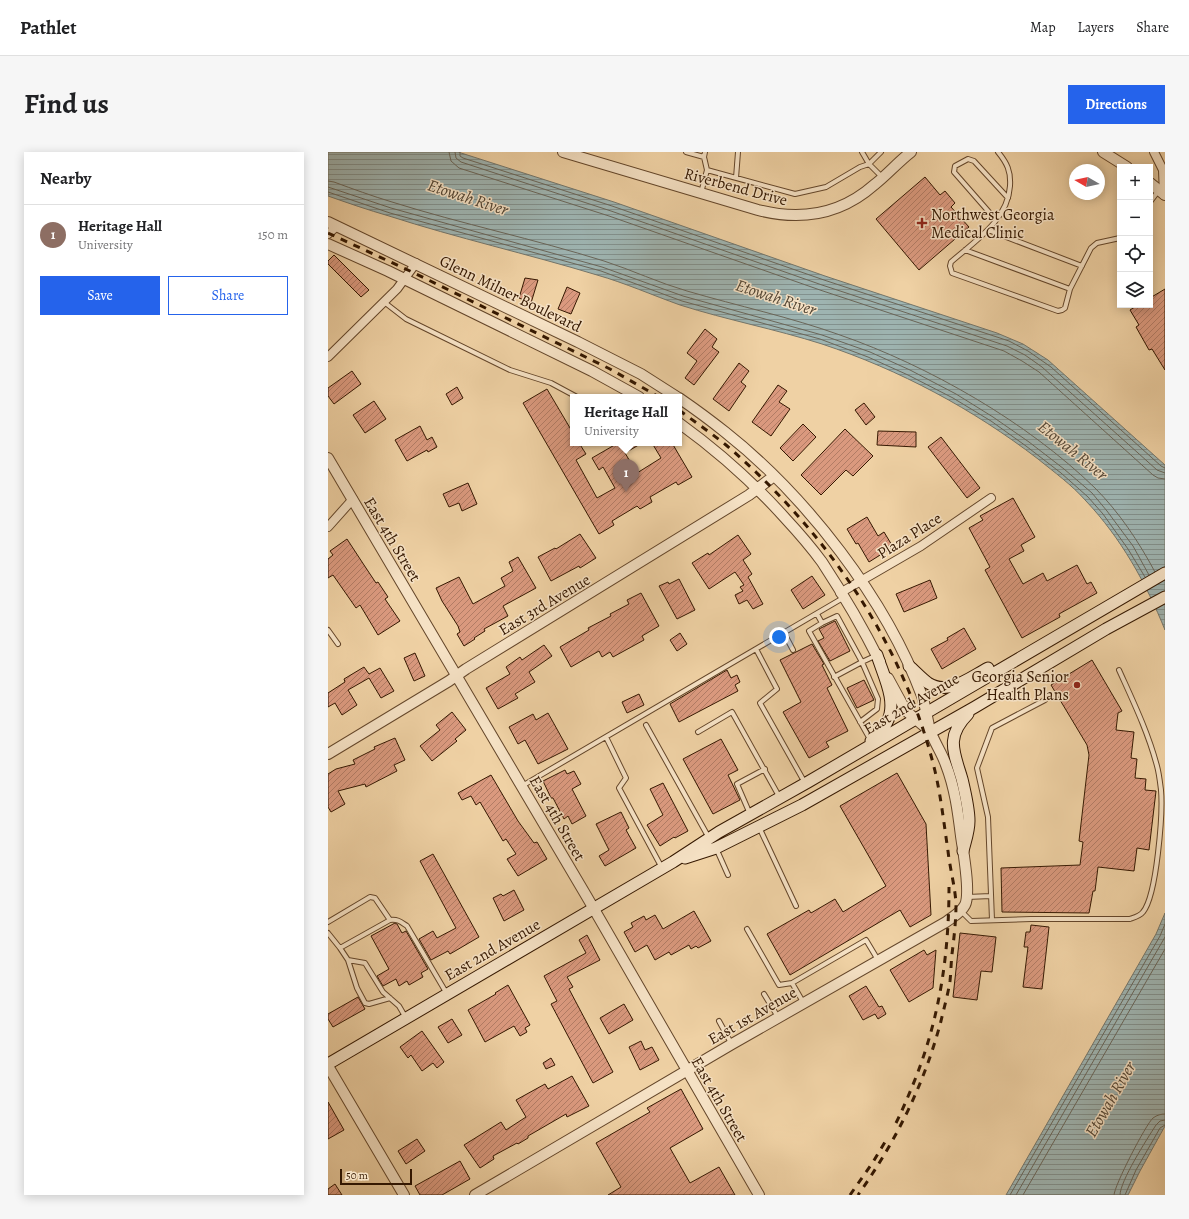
<!DOCTYPE html>
<html lang="en">
<head>
<meta charset="utf-8">
<style>
  :root { --surface:#fff; --page:#f6f6f6; --text:#202124; --muted:#757577; --line:#e0e0e0; --accent:#2563eb }
  body { margin:0; font-family:Alegreya,serif; background:var(--page); color:var(--text) }
  .controls { position:absolute; right:12px; top:12px; display:grid; overflow:hidden; border-radius:0px; box-shadow:0 2px 10px #0003 }
  .controls button { width:36px; height:36px; display:grid; place-items:center; padding:0; border:0; border-bottom:1px solid var(--line); background:var(--surface); color:var(--text); font:20px sans-serif }
  .compass { position:absolute; left:741px; top:12px; width:36px; height:36px; border-radius:50%; background:var(--surface); box-shadow:0 2px 10px #0003; rotate:279deg }
  .scale { position:absolute; left:12px; bottom:10px; width:72px; box-sizing:border-box; padding-left:4px; border:2px solid #351801; border-top:0; font-size:11px; line-height:14px; white-space:nowrap; color:#351801; -webkit-text-stroke:3px #f5e1c4; paint-order:stroke }
  .you { position:absolute; left:451px; top:485px; width:14px; height:14px; margin:-10px; border:3px solid #fff; border-radius:50%; background:#1a73e8; box-shadow:0 0 0 6px #1a73e833 }
  .badge { display:grid; place-items:center; width:26px; height:26px; border-radius:50%; background:var(--accent); color:#fff; font-size:13px; font-weight:700 }
  .pin { position:absolute; translate:-50% -33px; filter:drop-shadow(0 1px 2px #0008) }
  .pin::after { content:''; position:absolute; top:21px; width:14px; height:12px; background:inherit; clip-path:polygon(0 0,100% 0,50% 100%) }
  .popup { position:absolute; left:242px; top:242px; width:112px; height:52px; box-sizing:border-box; display:grid; place-content:center; border-radius:0px; background:var(--surface); filter:drop-shadow(0 1px 3px #0005); font-size:13px; white-space:nowrap; color:var(--muted) }
  .popup b { font-size:15px; color:var(--text) }
  .popup::after { content:''; position:absolute; left:50%; top:100%; margin-left:-8px; border:8px solid transparent; border-top-color:var(--surface) }
  .list { margin:0; padding:0; list-style:none }
  h2 { display:flex; justify-content:space-between; align-items:center; height:52px; margin:0; padding:0 16px; font-size:17px }
  h2 small { font-size:13px; font-weight:400; color:var(--muted) }
  .list li { display:grid; grid-template-columns:26px 1fr auto; gap:12px; align-items:center; box-sizing:border-box; height:60px; padding:0 16px; border-top:1px solid var(--line) }
  .list b { display:block; font-size:15px; white-space:nowrap }
  .list p { margin:0; font-size:13px; white-space:nowrap; color:var(--muted) }
  .list em { font-size:13px; font-style:normal; color:var(--muted) }
  .actions { display:flex; gap:8px; padding:12px 16px }
  .actions a { flex:1; padding:9px 0; border:1px solid var(--accent); border-radius:0px; text-align:center; font-size:14px; color:var(--accent) }
  .actions .main { background:var(--accent); color:#fff }
  .icon { flex:none; width:22px; height:22px; fill:none; stroke:currentColor; stroke-width:2; stroke-linecap:round; stroke-linejoin:round }
  .map { position:relative; flex:none; width:837px; height:1043px; overflow:hidden; border-radius:0px }
  header { display:flex; align-items:center; gap:24px; box-sizing:border-box; height:56px; padding:0 20px; background:var(--surface); border-bottom:1px solid var(--line) }
  header strong { font-size:19px }
  nav { display:flex; gap:22px; margin-inline-start:auto; font-size:14px }
  .intro { display:flex; align-items:center; justify-content:space-between; box-sizing:border-box; height:96px; padding:0 24px }
  h1 { margin:0; font-size:28px }
  .button { padding:10px 18px; border-radius:0px; background:var(--accent); color:#fff; font-size:14px; font-weight:700 }
  main { display:flex; gap:24px; padding:0 24px }
  aside { flex:1; background:var(--surface); border-radius:0px; box-shadow:0 2px 10px #0003 }
  .map>svg:first-child { display:block }
</style>
</head>
<body>
<header>
<strong>Pathlet</strong>
<nav><a>Map</a><a>Layers</a><a>Share</a></nav>
</header>
<div class="intro"><h1>Find us</h1><a class="button">Directions</a></div>
<main>
<aside>
<h2>Nearby<small></small></h2>
<ul class="list">
<li><span class="badge" style="background:#8d6e63">1</span><div><b>Heritage Hall</b><p>University</p></div><em>150 m</em></li>
</ul>
<div class="actions"><a class="main">Save</a><a>Share</a></div>
</aside>
<div class="map">
<svg width="837" height="1043" viewBox="0 0 837 1043">
  <defs>
    <pattern id="water-rules" width="6" height="5" patternUnits="userSpaceOnUse"><rect width="6" height="5" fill="#9eb4b1"/><path d="M0 2.5h6" fill="none" stroke="#82918e"/></pattern>
    <pattern id="building-hatch" width="6" height="6" patternUnits="userSpaceOnUse"><rect width="6" height="6" fill="#da997e"/><path d="M-1 1l2-2M0 6l6-6M5 7l2-2" fill="none" stroke="#b27c65"/></pattern>
  </defs>
  <rect width="100%" height="100%" fill="#efd1a4"/>
  <filter id="stains"><feTurbulence type="fractalNoise" baseFrequency=".005" numOctaves="4"/><feColorMatrix values="0 0 0 0 .2 0 0 0 0 .09 0 0 0 0 .02 0 0 0 .5 -.17"/></filter>
  <radialGradient id="worn" r=".72"><stop offset=".6" stop-color="#630" stop-opacity="0"/><stop offset="1" stop-color="#630" stop-opacity=".3"/></radialGradient>
  <!-- water -->
  <path fill="url(#water-rules)" stroke="#74766b" d="M0 0H130L286 50 497 124 669 181 695 192 720 208 837 313V478C818 431 793 386 758 349 744 333 726 320 710 307 645 257 572 218 494 192 447 177 399 168 352 153 324 143 297 131 269 123 200 102 129 86 61 64 40 58 20 51 0 44Z
    M837 761V974L812 1019 800 1043H678L828 782Z"/>
  <g fill="none" stroke-linecap="round" stroke-linejoin="round">
    <!-- shore -->
    <path stroke="#6a6659" stroke-width="1" d="M121 0 123 9 131 16 281 64 492 138 676 199 694 209 711 220 825 323 830 326 837 327
      M127 0 128 6 133 10 283 59 494 133 679 194 697 203 714 215 829 318 837 321
      M132 0V4L135 6 284 54 496 128 681 189 700 199 723 215 833 314 837 316
      M0 29 6 30C25 37 44 44 64 50 134 72 206 87 276 109 304 118 331 131 359 139 410 154 462 165 512 183 601 214 699 270 767 336 791 360 811 390 827 420
      M0 35 63 56 274 115 355 144 494 183 542 200 582 218 628 242 665 265 701 290 736 317 764 341 779 359 805 394 821 423
      M0 40 62 61 273 119 354 149 492 187 540 205 580 223 625 246 663 269 698 294 733 321 760 345 775 362 800 397 817 425
      M682 1043 832 784 837 772
      M688 1043 837 785
      M695 1043 837 797
      M786 1043C786 1034 818 972 825 966 829 963 833 962 837 962
      M792 1043C792 1029 819 987 828 973L832 969 837 968
      M797 1043 808 1018 832 976 837 973"/>
  </g>
  <!-- building -->
  <path fill="url(#building-hatch)" stroke="#351801" d="M597 25 612 43 617 39 627 51 623 55 641 75 591 118 548 67Z
    M6 103 41 138 33 145 0 112V109Z
    M197 126 210 128 203 151 191 146Z
    M239 135 252 141 243 162 230 157Z
    M837 137V218L824 197 821 198 808 175 811 173 802 158 810 153H822V146Z
    M377 177 389 187 384 195 391 200 366 233 357 226 369 209 359 201Z
    M411 211 421 219 413 230 418 234 401 259 385 247Z
    M24 219 33 232 6 252 0 244V236Z
    M450 233 459 239 451 250 462 257 443 284 424 270Z
    M129 235 135 246 124 253 118 242Z
    M219 237 245 281V291H251L258 302 248 308 269 346 287 336 275 315 271 318 264 306 290 291H314L297 301 309 321 333 306 324 291H344L364 325 350 333 348 330 322 345 324 350 312 357 309 354 284 369 286 373 271 382 195 251Z
    M46 249 58 267 37 281 25 263Z
    M536 251 547 265 538 273 527 258Z
    M475 272 488 285 465 309 452 296Z
    M92 274 99 288 104 285 109 295 100 300 99 298 79 309 67 288Z
    M517 277 545 304 525 324 518 318 493 343 473 323Z
    M550 279 588 280V295L549 293Z
    M613 285 652 336 639 346 600 295Z
    M140 331 149 352 134 359 131 351 121 355 115 342Z
    M685 346 707 385 693 393 696 399 681 407 695 432 715 421 719 429 749 413 759 432 763 430 769 441 731 462 732 465 694 486 657 418 662 415 641 376 655 368 652 364Z
    M539 365 550 384 556 380 565 395 541 410 530 391 528 392 519 377Z
    M252 382 268 406 252 416 251 414 223 429 210 405 227 396 228 397Z
    M410 383 423 402 415 408 424 422 420 425 435 452 425 457 419 448 411 452 407 443 415 439 412 435 416 433 407 420 381 437 364 411 380 401 381 403Z
    M19 387 36 413 48 431 50 430 60 445 57 447 72 469 50 483 32 453 28 456 5 423 0 426V407L5 403 2 399Z
    M190 405 208 436 175 454 180 464 156 477 157 479 146 486 147 487 136 494 129 482 132 480 130 474 114 449 108 436 131 425 145 452 177 434 173 426 185 419 181 410Z
    M484 424 497 443 475 457 463 438Z
    M351 427 367 458 349 467 331 434 340 430 341 432Z
    M602 428 609 446 576 460 568 442Z
    M313 441 331 474 314 484 316 488 285 505 282 500 274 505 271 499 243 515 232 495 261 478 260 476 283 464 282 462 301 452 299 448Z
    M507 469 522 499 502 509 490 489 496 486 491 477Z
    M636 476 648 497 614 517 603 497 620 488 619 486Z
    M352 481 359 492 349 499 342 488Z
    M484 492 496 512 494 513 504 533 499 536 520 579 498 590 501 595 481 606 455 560 473 550 452 508Z
    M216 493 224 504 201 520 207 530 187 542 190 546 170 557 158 536 182 522 178 515 192 505 194 508Z
    M87 501 97 524 86 529 76 506Z
    M764 508 794 559 790 561 788 578 806 580 803 606 809 607 807 626 818 627 817 638 828 639 821 698 809 696 806 719 770 715 767 739H765L761 761 674 760 673 716 752 713 755 690 751 689 761 603 759 593 723 533Z
    M36 515 41 522 52 516 66 539 53 546 41 526 20 538 29 553 14 563 7 551 0 555V541L17 530 16 527Z
    M399 518 403 526 409 523 412 530 407 533 410 539 351 570 342 552Z
    M536 528 546 548 529 556 519 536Z
    M311 542 316 553 299 561 294 550Z
    M124 560 138 578 127 587 129 589 104 609 92 594 112 578 108 573Z
    M220 561 240 597 210 612 197 588 190 592 181 575 205 562 208 568Z
    M67 586 77 608 66 613 69 619 38 635 37 632 10 639 17 652 3 660 0 655V622L8 617 27 612 25 608 47 597 46 595Z
    M393 587 410 618 400 623 412 648 385 662 355 607Z
    M237 618 239 622 246 619 253 632 244 637 258 664 244 672 240 664 236 667 225 646H223L215 629Z
    M569 621 598 672 603 763 582 775 572 758 462 823 439 782 481 758 483 761 507 747 515 760 558 734 512 654Z
    M163 623 190 669 206 691 209 690 219 707 190 724 179 707 188 702 178 687 175 689 152 650 148 653 143 644 134 648 130 641Z
    M335 631 360 679 347 686 346 685 332 694 319 673 335 663 322 637Z
    M293 660 301 676 298 678 308 696 277 714 271 704 281 698 268 672Z
    M105 702 151 785 122 802 120 799 103 808 91 787 105 779 109 786 128 776 92 709Z
    M186 738 196 758 176 769 165 746 173 742 175 744Z
    M366 759 383 789 370 796 368 794 363 797 361 793 343 803 341 800 327 808 319 793 307 800 296 780 305 775 303 771 316 764 318 768 327 763 335 777Z
    M67 771 69 772 74 781 78 779 100 817 93 821 95 825 81 833 79 829 71 834 68 827 55 834 49 824 61 817 43 784Z
    M703 773 721 775 714 837 695 835 700 795H696L698 780H702Z
    M632 781 668 785 664 820 653 819 649 848 625 845Z
    M259 783 272 808 239 825 245 835 241 837 285 920 265 931 223 852 229 849 216 824 258 801 251 788Z
    M596 798 599 803 608 798 605 836 581 850 562 818Z
    M180 833 202 873 197 876 199 880 192 884 186 874 157 890 140 858 168 842 167 841Z
    M538 834 551 855 554 854 558 862 550 867 547 862 535 868 521 844Z
    M30 845 37 857 5 875 0 867V862Z
    M296 852 305 868 281 882 272 866Z
    M124 867 134 883 120 891 110 875Z
    M94 879 116 910 109 916 105 911 94 919 83 903 80 906 72 895Z
    M313 889 317 898 324 895 331 908 312 918 301 895Z
    M223 906 227 913 218 917 215 911Z
    M244 924 261 954 239 965 238 962 200 984V986L190 992 189 991 165 1004 166 1007 152 1016 136 993 173 970 178 978 198 965 188 948 217 932 220 937Z
    M353 937 375 977 342 996 362 1031 391 1015 407 1043H280L293 1035 268 991 322 960 319 956Z
    M0 950 16 978 0 987Z
    M89 987 97 999 78 1012 70 999Z
    M132 1009 142 1027 114 1043H92L87 1034Z
    M7 1032 14 1043H0V1037Z"/>
  <g fill="none" stroke-linecap="round" stroke-linejoin="round">
    <!-- service casing -->
    <g stroke="#64462a" stroke-width="6">
      <path id="service" d="M358 0 376 5 377 0
        M534 0 541 12 554 25
        M670 0C679 11 683 19 682 34 680 68 647 89 623 110L622 114 624 121 730 159 734 158 737 156 742 137 763 96 769 91 792 86
        M379 18 467 42 498 35 532 15 541 12 553 0
        M408 26 410 0
        M373 41 379 18 376 5
        M822 50 831 38
        M668 68 626 20 627 14 640 7 646 9 680 46
        M660 78 754 114
        M637 98 742 137
        M56 150 78 167 182 218 223 231 249 245
        M489 462 494 471 481 479 543 589
        M494 471 509 464 534 510 549 503
        M0 478 10 492
        M456 481 465 498
        M428 497 449 537 432 551 477 631
        M506 525 534 510 550 547 549 557 532 570
        M318 573 381 686
        M370 580 404 560 452 646
        M278 585 298 626 291 636 334 716
        M194 634 515 446
        M422 662 409 632 437 617
        M431 675 468 754
        M388 696 400 723
        M639 745 663 744
        M633 759 643 769 703 767H802C808 765 812 764 815 760 829 743 835 660 833 638 832 630 831 621 829 614 820 580 805 549 791 518
        M664 768 660 665 649 616 664 576 717 548
        M0 770 42 745 47 746 62 768
        M419 777 451 833 464 831 475 850
        M0 781 12 796 62 768C70 767 73 770 79 774L119 842
        M12 796 20 808 37 811 55 840 71 854 78 866
        M20 808 29 836 37 851 41 852 62 846
        M464 831 538 788 550 808
        M436 842 450 865
        M391 869 403 891"/>
    </g>
    <!-- minor casing -->
    <g stroke="#64462a" stroke-width="10">
      <path id="minor" d="M826 0 835 18 836 43
        M0 82 9 74
        M0 205 69 137 88 111
        M0 375 25 347
        M512 441 593 394 663 346"/>
    </g>
    <!-- tertiary casing -->
    <g stroke="#64462a" stroke-width="12">
      <path id="tertiary" d="M235 0 430 58C473 69 512 63 546 33 559 23 570 10 583 0
        M775 0 799 15
        M822 31 837 43
        M0 70 250 190 313 222 349 245
        M0 92 60 119 264 219 311 245
        M351 271C391 300 424 329 457 366 470 380 483 395 494 410 515 442 535 476 552 510
        M0 306 259 745 431 1043
        M560 526 578 559 603 580
        M0 602 121 529 138 517 421 343 446 324
        M0 914 76 1043
        M147 1043 404 892 618 770C624 765 633 761 637 753 643 741 635 699 633 684 630 660 627 636 618 613 614 601 606 590 602 578 599 567 598 555 594 544 558 447 478 344 397 280 382 268 367 257 351 246"/>
    </g>
    <!-- secondary casing -->
    <g stroke="#351801" stroke-width="13">
      <path id="secondary" d="M581 514C587 519 593 526 600 531 620 544 641 526 660 516
        M543 589C549 583 556 577 559 570 570 550 555 523 549 503
        M635 699C637 690 641 680 641 669 641 656 637 640 634 627 626 600 617 585 640 562
        M357 706 388 696 474 653 647 555 778 477 837 445
        M0 912 345 710 391 680 480 630 837 421"/>
    </g>
    <!-- service -->
    <use href="#service" stroke="#f5e1c4" stroke-width="4"/>
    <!-- minor -->
    <use href="#minor" stroke="#f5e1c4" stroke-width="8"/>
    <!-- tertiary -->
    <use href="#tertiary" stroke="#f5e1c4" stroke-width="10"/>
    <!-- secondary -->
    <use href="#secondary" stroke="#f5e1c4" stroke-width="11"/>
    <!-- rail -->
    <path stroke="#351801" stroke-width="3" stroke-dasharray="7 7" stroke-linecap="butt" d="M0 81 82 119 282 217 331 245
      M351 258C367 270 383 281 398 293 497 378 576 491 607 619 613 645 616 672 620 699 622 717 627 734 628 752 628 769 626 786 624 802 623 811 623 820 622 829 620 842 616 856 613 869 596 933 568 989 530 1043
      M568 971C574 959 579 947 584 935 611 870 621 805 621 735
      M522 1043 545 1010 560 985"/>
  </g>
  <!-- markers -->
  <g fill="#8f2418" stroke="#f5e1c4" stroke-width="1.5">
    <path d="M592 65h4v4h4v4h-4v4h-4v-4h-4v-4h4z"/>
    <circle cx="749" cy="533" r="4"/>
  </g>
  <g text-anchor="middle" stroke-width="3" stroke-linejoin="round" paint-order="stroke">
    <!-- street labels -->
    <g font-size="16" fill="#351801" stroke="#f5e1c4">
      <text transform="translate(408 34) rotate(15)" y="6">Riverbend Drive</text>
      <text transform="translate(183 141) rotate(26)" y="6">Glenn Milner Boulevard</text>
      <text transform="translate(581 383) rotate(-32)" y="6">Plaza Place</text>
      <text transform="translate(65 387) rotate(59)" y="6">East 4th Street</text>
      <text transform="translate(216 452) rotate(-31)" y="6">East 3rd Avenue</text>
      <text transform="translate(583 551) rotate(-30)" y="6">East 2nd Avenue</text>
      <text transform="translate(230 666) rotate(60)" y="6">East 4th Street</text>
      <text transform="translate(164 797) rotate(-30)" y="6">East 2nd Avenue</text>
      <text transform="translate(424 863) rotate(-30)" y="6">East 1st Avenue</text>
      <text transform="translate(392 947) rotate(60)" y="6">East 4th Street</text>
    </g>
    <!-- poi labels -->
    <g font-size="16" fill="#351801" stroke="#f5e1c4" text-anchor="start">
      <text x="603" y="68">Northwest Georgia<tspan x="603" dy="18">Medical Clinic</tspan></text>
      <text x="741" y="530" text-anchor="end">Georgia Senior<tspan x="741" dy="18">Health Plans</tspan></text>
    </g>
    <!-- water labels -->
    <g font-size="17" font-style="italic" fill="#544736" stroke="#f5e1c4">
      <text transform="translate(140 45) rotate(18)" y="6">Etowah River</text>
      <text transform="translate(448 145) rotate(18)" y="6">Etowah River</text>
      <text transform="translate(745 298) rotate(39)" y="6">Etowah River</text>
      <text transform="translate(782 947) rotate(-60)" y="6">Etowah River</text>
    </g>
  </g>
  <rect width="100%" height="100%" filter="url(#stains)"/>
  <rect width="100%" height="100%" fill="url(#worn)"/>
</svg>
<div class="controls">
<button>+</button>
<button>−</button>
<button><svg class="icon" aria-label="locate" viewBox="0 0 24 24"><circle cx="12" cy="12" r="6"/><path d="M12 2v4M12 18v4M2 12h4M18 12h4"/></svg></button>
<button><svg class="icon" aria-label="layers" viewBox="0 0 24 24"><path d="M12 4l9 5-9 5-9-5zM3 14l9 5 9-5"/></svg></button>
</div>
<svg class="compass" viewBox="-18 -18 36 36"><path d="M0-13l5 13h-10z" fill="#e53935"/><path d="M0 13l5-13h-10z" fill="#757577"/></svg>
<div class="scale">50 m</div>
<div class="you"></div>
<div class="pin badge" style="left:298px;top:340px;background:#8d6e63">1</div>
<div class="popup"><b>Heritage Hall</b>University</div>
</div>
</main>
</body>
</html>
